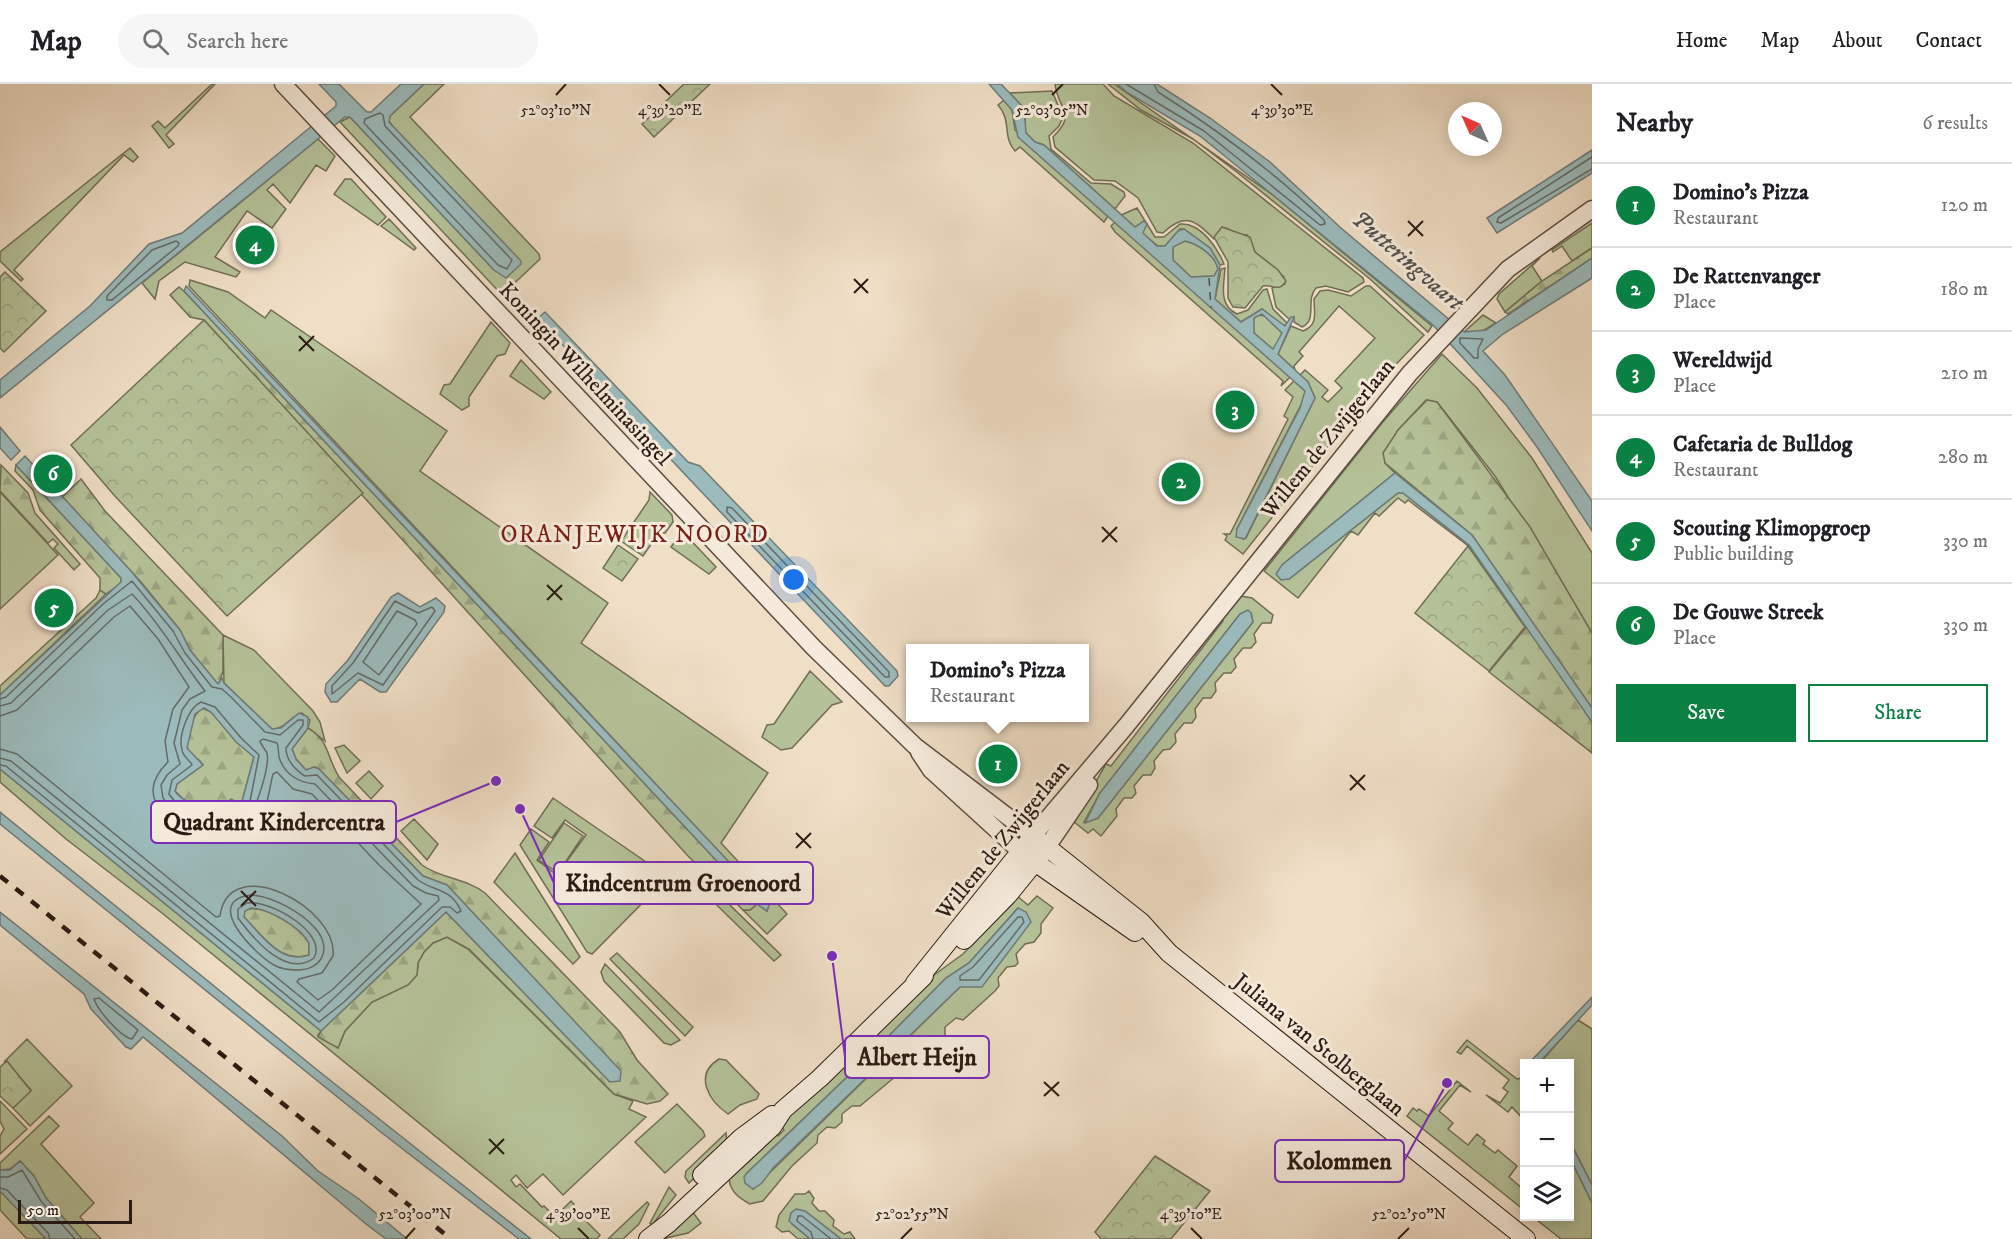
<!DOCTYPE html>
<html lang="en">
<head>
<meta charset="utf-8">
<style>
  :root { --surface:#fff; --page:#f6f6f6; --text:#202124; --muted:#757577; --line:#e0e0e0; --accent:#0b8043 }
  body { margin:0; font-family:"IM FELL DW Pica",serif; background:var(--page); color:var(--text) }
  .controls { position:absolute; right:18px; bottom:18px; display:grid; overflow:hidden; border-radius:0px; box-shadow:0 3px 15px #0003 }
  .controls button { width:54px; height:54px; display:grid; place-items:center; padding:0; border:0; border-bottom:2px solid var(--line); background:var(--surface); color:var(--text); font:30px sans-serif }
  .compass { position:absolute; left:1448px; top:18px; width:54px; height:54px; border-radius:50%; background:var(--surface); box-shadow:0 3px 15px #0003; rotate:315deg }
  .scale { position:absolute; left:18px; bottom:15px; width:114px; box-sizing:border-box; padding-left:6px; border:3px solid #2b1b13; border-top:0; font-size:16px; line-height:21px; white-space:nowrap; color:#2b1b13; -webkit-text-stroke:4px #f5eadb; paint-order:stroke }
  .you { position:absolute; left:794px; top:496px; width:21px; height:21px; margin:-15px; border:4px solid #fff; border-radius:50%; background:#1a73e8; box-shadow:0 0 0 9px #1a73e833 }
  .badge { display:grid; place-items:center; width:39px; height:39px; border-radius:50%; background:var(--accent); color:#fff; font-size:20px; font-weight:700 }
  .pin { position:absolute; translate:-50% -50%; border:3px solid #fff; box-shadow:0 2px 6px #0006 }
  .popup { position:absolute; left:906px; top:560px; width:183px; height:78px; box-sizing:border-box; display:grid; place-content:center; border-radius:0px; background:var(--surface); filter:drop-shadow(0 2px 4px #0005); font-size:20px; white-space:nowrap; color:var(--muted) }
  .popup b { font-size:22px; color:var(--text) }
  .popup::after { content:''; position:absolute; left:50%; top:100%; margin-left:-12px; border:12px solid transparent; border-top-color:var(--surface) }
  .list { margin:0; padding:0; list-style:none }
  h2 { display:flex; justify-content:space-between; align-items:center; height:78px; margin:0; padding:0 24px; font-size:26px }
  h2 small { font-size:20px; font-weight:400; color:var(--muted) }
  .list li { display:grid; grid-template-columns:39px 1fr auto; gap:18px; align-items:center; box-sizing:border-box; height:84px; padding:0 24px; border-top:2px solid var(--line) }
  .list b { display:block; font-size:22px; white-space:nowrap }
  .list p { margin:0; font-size:20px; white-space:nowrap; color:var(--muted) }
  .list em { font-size:20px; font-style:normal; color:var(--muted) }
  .actions { display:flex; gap:12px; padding:18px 24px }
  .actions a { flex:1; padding:14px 0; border:2px solid var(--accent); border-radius:0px; text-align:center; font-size:21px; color:var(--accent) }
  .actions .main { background:var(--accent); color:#fff }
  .icon { flex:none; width:33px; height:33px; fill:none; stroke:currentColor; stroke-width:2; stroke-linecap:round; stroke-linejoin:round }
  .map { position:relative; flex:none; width:1592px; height:1155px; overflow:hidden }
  header { display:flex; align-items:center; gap:36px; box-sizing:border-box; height:84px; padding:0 30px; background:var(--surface); border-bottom:2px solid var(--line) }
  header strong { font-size:28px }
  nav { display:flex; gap:33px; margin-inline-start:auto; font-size:21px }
  .search { width:420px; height:54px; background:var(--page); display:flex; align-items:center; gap:15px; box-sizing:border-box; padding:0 21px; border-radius:33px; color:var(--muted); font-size:22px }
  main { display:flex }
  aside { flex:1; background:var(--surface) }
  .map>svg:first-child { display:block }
</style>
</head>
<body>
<header>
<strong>Map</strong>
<div class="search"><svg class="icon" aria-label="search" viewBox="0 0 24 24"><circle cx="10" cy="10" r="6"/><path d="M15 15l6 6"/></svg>Search here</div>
<nav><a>Home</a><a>Map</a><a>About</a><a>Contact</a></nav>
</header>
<main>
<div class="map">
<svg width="1592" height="1155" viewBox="0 0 1592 1155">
  <defs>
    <pattern id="forest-firs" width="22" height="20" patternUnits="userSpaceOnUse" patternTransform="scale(1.5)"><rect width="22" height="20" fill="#b5c299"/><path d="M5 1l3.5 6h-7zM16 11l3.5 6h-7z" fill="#9ca683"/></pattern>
    <pattern id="park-crowns" width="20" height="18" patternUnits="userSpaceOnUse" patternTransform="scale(1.5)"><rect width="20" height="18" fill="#b5c299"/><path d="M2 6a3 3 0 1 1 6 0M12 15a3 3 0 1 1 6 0" fill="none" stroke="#9ca683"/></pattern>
  </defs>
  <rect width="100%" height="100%" fill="#f0dfc7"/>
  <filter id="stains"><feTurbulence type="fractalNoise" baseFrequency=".00333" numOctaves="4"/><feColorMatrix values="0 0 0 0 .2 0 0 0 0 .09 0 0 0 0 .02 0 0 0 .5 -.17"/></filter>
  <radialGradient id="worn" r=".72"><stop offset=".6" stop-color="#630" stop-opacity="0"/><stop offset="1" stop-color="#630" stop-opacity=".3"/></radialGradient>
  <!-- grass -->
  <path fill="#b5c299" stroke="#706e56" stroke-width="1.5" fill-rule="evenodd" d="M212 0H215L166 51 174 60 169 64 152 42 158 37 165 44Z
    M424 0H444L410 33 539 170 540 175 502 211 340 38 350 33 494 186 389 37 390 32Z
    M1055 0H1103L1114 12 1193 59 1363 194 1364 198 1348 208 1326 202 1316 204C1305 216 1318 236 1302 243L1294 238V233L1289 235 1276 223 1272 204 1285 200 1284 193 1255 168 1247 151 1237 150 1226 144 1214 155C1195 136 1185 128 1163 149L1157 148 1138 114 1115 97 1094 96 1055 63 1053 53C1078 28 1058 27 1055 0Z
    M1108 0H1114L1273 111 1432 242 1428 248 1370 195 1238 89 1193 55 1141 26Z
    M1052 7 1063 33 1059 42 1049 52 1051 65 1091 99 1111 100 1124 108 1125 112 1115 125 1044 61 1035 58 1025 48V26L1010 9Z
    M1004 16 1012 26 1015 46 1108 132 1104 138 1020 63 1015 67C1002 53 1012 36 998 21Z
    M318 55 335 72 326 87 316 81 290 119 273 100 267 106 286 125 272 144 247 127 215 173 240 188 236 193 185 178 159 197 155 215 142 199Z
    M130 64 138 73 133 78 124 71 14 186 23 195 21 197 0 177V168Z
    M345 95H351L386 133 378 141 334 110Z
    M1137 124 1155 153H1164L1180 140C1200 138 1217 163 1224 180L1220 181 1210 164 1184 145H1180L1165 162H1158L1142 149 1147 140 1144 137 1135 143 1121 131Z
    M389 135 416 164 414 166 381 142Z
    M1115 138 1290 293 1281 302 1283 297 1115 148 1111 142Z
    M1592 139V164L1572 177 1562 162 1553 168 1552 166Z
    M1185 157C1198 160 1215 171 1218 185L1214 192 1191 193 1173 176V162Z
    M1540 174 1532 182 1542 197 1505 228 1497 215 1499 210Z
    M1225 184C1224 201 1218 221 1237 230L1248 226 1263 206 1267 205 1273 225 1288 240 1283 242 1262 225 1241 238 1215 215 1221 185Z
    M190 196 228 208 265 234 271 226 447 347 420 387 608 519 581 559 768 689 721 759 787 830 767 850 743 826H750L757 820 767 827 769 821 189 202Z
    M1366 202H1370L1424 251 1381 296 1243 470 1225 456 1227 452 1224 450H1230L1288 335 1284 332 1293 313 1285 306 1294 297 1305 307 1304 315 1237 445 1243 455 1246 454 1315 314 1308 298 1300 291 1305 286 1328 306 1322 313 1328 318 1342 304 1335 297 1375 254 1339 222 1299 268 1303 272 1294 282 1295 286 1278 270 1291 242 1303 247C1319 241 1314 228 1314 215L1320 207 1328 206 1351 212Z
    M1257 231 1267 232 1281 247 1282 252 1273 266 1254 249 1253 236Z
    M1483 231 1496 239 1481 248H1464Z
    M491 238 510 259 505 270 497 272 469 313V322L462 326 440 310 444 301 450 300Z
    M1442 270 1477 304 1532 374 1592 469V549L1495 392 1437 318 1426 316 1398 346 1385 379 1395 389 1282 481 1289 495 1398 409H1403L1469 461 1525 543 1467 461 1408 416 1405 419 1398 414 1379 432 1375 429 1358 451 1351 447 1298 514 1264 487 1382 339Z
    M521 276 551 308 544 315 510 292Z
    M0 408 58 471 0 525Z
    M650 408 672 431 673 438 665 449 658 450 643 472 621 457 649 416Z
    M682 447 716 483 709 490 671 463Z
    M100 506 106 510 0 611V602L96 514Z
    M1241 512 1252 514 1273 531 1271 539H1262L1254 550 1256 558 1251 564H1243L1234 575 1236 583 1231 589H1224L1215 599 1216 607 1211 614H1203L1195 625 1196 633 1192 639H1184L1175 650 1176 658 1170 665 1163 666 1154 677 1155 684 1151 691H1143L1134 702 1136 709 1132 714H1124L1116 725 1117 732 1101 752 1093 745 1088 749 1073 737 1106 680 1111 682 1223 537 1220 533 1236 513ZM1248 527 1251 529 1253 538 1098 734 1084 738 1100 709 1240 530Z
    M223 551 254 566 313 627 320 638 325 657 308 644 310 636 302 629C290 632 284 646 272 645L224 599Z
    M810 587 842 618 832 621 792 664 781 666 762 653 767 641 774 640Z
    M344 661 360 677 347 689 335 664Z
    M0 685 321 947 318 951 338 964 345 947 372 918 408 901 417 891 418 879 424 868 433 859 447 853 468 865 614 1010 633 1017 629 1025 646 1033 563 1111 543 1090 527 1104 516 1091 511 1096 516 1103 520 1100 542 1123 544 1122 555 1133 571 1117 574 1120 572 1123 600 1151 597 1155H561L162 829 66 755 0 698Z
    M369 687 383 702 371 715 356 699Z
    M553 714 668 793 592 870 587 868 520 761 531 745 549 758 537 776 557 791 586 751 565 736 552 754 534 742Z
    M414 735 438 760 427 776 401 747Z
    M564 739 583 752 558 789 539 776Z
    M515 769 580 873 573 880 494 798Z
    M688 780 781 871 774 877 682 787Z
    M1017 812 1028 821 1037 812 1053 824 1041 840V849L1034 858 1025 860 1016 870 1018 879 1015 882 1007 883 998 894 999 902 995 907 963 936 956 934 945 943V951L938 957 930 956 920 964V972L860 1022H852L842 1030V1038L835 1044 827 1043 818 1051 817 1059 792 1082 763 1117 750 1120C739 1114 729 1107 729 1093L775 1049 778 1052 784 1046 780 1041 934 891 963 870ZM1018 824 960 903 753 1105 746 1090 869 972 946 894 969 879Z
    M617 869 693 943 685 952 610 875Z
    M605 880 680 956 671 961 664 959 604 897 601 888Z
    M1578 936 1592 945V1101L1570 1058V980H1539Z
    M27 955 72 1002 30 1042 13 1024 31 1006 6 977 4 978Z
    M1467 956 1517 995 1522 994 1523 988 1524 1036 1512 1023 1508 1028 1486 1011 1500 1019 1508 1008 1503 1004 1509 996 1467 962 1461 970 1457 968Z
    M719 975 726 976 759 1010 757 1015 740 1021 728 1030C709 1017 693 991 719 975Z
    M1457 997 1471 1008 1460 1001 1439 1027 1453 1039 1448 1045 1468 1061 1477 1050 1485 1057 1483 1060 1495 1069 1498 1066 1517 1082 1509 1093 1524 1106V1126L1407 1032 1413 1024 1417 1027 1419 1025 1429 1032Z
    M0 1017 27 1045 0 1070V1052L4 1045 0 1037Z
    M677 1020 703 1047 705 1052 665 1089 635 1058Z
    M49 1032 59 1042 41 1060 94 1119 80 1133 101 1155H82L46 1114 34 1092 20 1077 10 1085 0 1086V1079Z
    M726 1049 727 1063 689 1099 685 1093 686 1087Z
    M1570 1074 1592 1119V1155H1561L1533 1133 1570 1132Z
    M669 1103 676 1111 652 1141 650 1139Z
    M0 1107 46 1155H27L0 1126Z
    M809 1107 814 1114 812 1119 819 1127H825L834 1136 833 1142 844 1150 850 1148 855 1155H841L805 1127 792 1140 810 1155H798L789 1147 782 1148 776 1143 779 1131 795 1110H805Z
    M647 1118 649 1120 639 1140 623 1155H608Z
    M691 1126 701 1139 688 1149 662 1155Z"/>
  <!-- forest -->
  <path fill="url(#forest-firs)" stroke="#706e56" stroke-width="1.5" d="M1592 164V174L1508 230 1505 228 1542 197Z
    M179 203 184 207 757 820 750 826H743L688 772 204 236 190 233 170 211Z
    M1427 316 1437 318 1530 443 1592 549V624L1472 451 1385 379 1383 369 1398 346Z
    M1 381 28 409 35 429 80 480 74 486 54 464 58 460 53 455 48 459 0 407Z
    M16 381 121 494V499L106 510 100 506V494L40 426 33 406 15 387Z
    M81 395 105 427 223 551V588L218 601 190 566 180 546 141 498 62 413Z
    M1527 542 1592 638V669L1489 588Z
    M202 624 211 628 254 673 241 721 232 716 211 724 184 716 175 707 177 700 203 681C200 674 193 674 189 668 183 658 193 630 202 624Z
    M308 644C330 657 326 672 339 693L422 781C441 795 466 794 485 809L620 948 637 976 668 1010 660 1017 647 1020 614 1010 469 865 447 853 433 859 424 868 418 879 417 891 408 901 372 918 345 947 338 964 318 953 321 947 446 828 610 998 490 848 447 801 423 792 319 685 315 683 306 686 296 675 292 665Z
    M248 825C268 822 299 843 309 859V871C280 880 262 851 244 833V828Z"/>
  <!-- park -->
  <path fill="url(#park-crowns)" stroke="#706e56" stroke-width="1.5" d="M684 0H710L654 53 642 40Z
    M1222 143 1250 153 1255 168 1278 186 1286 197C1279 209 1273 200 1263 202L1245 224 1233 223 1228 214V178L1214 153Z
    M5 188 46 227 4 268 0 264V193Z
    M204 236 363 409 227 532 114 411 71 361Z
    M618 461 638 475 622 497 603 484Z
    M1468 462 1525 543 1489 587 1415 529Z
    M7 977 31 1007 13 1024 0 1012V983Z
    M1155 1072 1210 1107 1171 1155H1101L1095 1148Z"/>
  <!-- water -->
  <path fill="#9cbbbc" stroke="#6f7b78" stroke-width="1.5" fill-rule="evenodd" d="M319 0H339L367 28H371L401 0H424L390 32 389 38 521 177V180L506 194 494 186 350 33H345L0 314V296L90 222 149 160 182 149 336 22V18Z
    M989 0H1001L1024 24 1026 49 1035 58 1044 61 1135 143 1144 137 1147 140 1143 149 1157 162H1165L1178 147 1184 145 1210 164 1220 181 1215 215 1241 238 1262 225 1285 242 1291 233H1294L1278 270 1308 298 1315 314 1245 455 1236 453 1237 445 1300 324 1305 307 1018 53 1012 26ZM1185 157C1198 160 1215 171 1218 185L1214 192 1191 193 1173 176V163ZM1262 230 1282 249 1273 265 1254 249V234Z
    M1117 0H1157L1210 34 1270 78 1341 144 1464 248 1486 246 1592 174V194L1503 250 1483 267 1505 291 1592 417V447L1537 363 1507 322 1433 241 1200 52 1128 9Z
    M1592 66V89L1497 149 1487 134Z
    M186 202 715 763 769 821 767 827 757 820 184 207Z
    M545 228 688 378 700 382 897 587 898 592 889 602H885L541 238 538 234Z
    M0 343 20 367 11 376 0 364Z
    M25 372 130 486 180 546 190 566 218 600 222 594 224 599 272 645 281 644 299 629 308 633V644L292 665 296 675 306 686 314 683 319 685 423 792 447 801 621 987 620 997 610 998 446 828 321 947 0 685V611L121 498V494L16 381ZM204 624 211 628 236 658 254 673 241 721 231 715C226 719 220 724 214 724 202 725 181 717 175 707L177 700 203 681 187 664 195 630ZM251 824C270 825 300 843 309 859V871C280 881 262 851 244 833L245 827Z
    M1395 389 1472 451 1592 624V638L1469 461 1403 409H1398L1289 495 1281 496 1276 490 1282 481Z
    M398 509 420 523 436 514 445 522 444 528 386 608H380L360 595 337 618H331L325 608 326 600 348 576 391 513Z
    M1248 526 1251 529 1253 538 1098 734 1085 739 1100 709 1240 530Z
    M0 728 321 989 531 1155H519L382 1049 0 740Z
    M1018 824 1026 828 1031 838 982 903H960L773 1084 762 1099 753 1105 745 1099 744 1093 746 1090 869 972 946 894 969 879Z
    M0 828 282 1052 318 1087 359 1115 407 1155H386L366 1140 143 953 131 965 126 963 91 925 84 910 0 841Z
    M1592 913V921L1539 979H1529Z
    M1570 1058 1592 1101V1119L1570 1074Z
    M20 1077 34 1092 46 1114 82 1155H46L0 1107V1086H10Z
    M796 1125 805 1127 841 1155H810L789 1137 791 1129Z"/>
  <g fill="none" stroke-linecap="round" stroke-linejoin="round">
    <!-- shore -->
    <path stroke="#646b68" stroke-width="1.5" d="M1126 0 1204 47 1320 141 1325 140 1324 136C1273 87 1218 46 1158 8L1154 0
      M380 29 383 31 385 42 512 176 507 185 498 181 364 39 365 35Z
      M1592 73 1498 134 1497 138 1501 139 1592 85
      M176 157 179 159 178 162 112 216H107V212L152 166Z
      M1460 254 1483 255 1478 265V274H1474L1460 259Z
      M727 423 732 424 889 588V593H885L727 428Z
      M395 517 418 529 432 523 435 527 383 601 358 589 332 610V602L353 579Z
      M397 527 415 536 417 540 379 591 363 578Z
      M0 615 6 613 103 520 132 497 173 547 185 569 212 603 222 605 231 613 265 648 280 651 298 636H303V641L286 664C286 676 295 686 305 692L317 691 418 796C435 808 451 804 461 827L457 829 450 823H442L344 918 319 938 6 682 0 681
      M201 618 215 623 241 654 259 671 250 717 243 727 230 724C212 734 181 729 169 710L172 696 192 681C190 676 183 673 182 666 178 652 188 624 201 618Z
      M0 622 11 619 108 526 132 510C160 539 180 575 205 607L190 615 182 626 174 659 180 680 167 691 161 701 163 714 172 725 210 738 230 733 240 735 248 733C257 724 270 681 267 669 265 665 261 661 260 657L263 655 277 659C279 663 278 667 279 673 284 690 299 699 315 700L413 802 426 809 438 812 439 816 319 928 11 677 0 674
      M0 632 17 626 114 533 130 522 158 555 189 603 173 625 165 657 168 678C130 715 172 745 212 747 219 747 223 744 230 743 240 742 247 746 256 738 268 727 269 705 273 690L277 688 293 705 312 710 379 781 421 820 332 906 318 916 297 898 299 895 322 889 333 872C339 824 229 766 220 832L216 833 17 670 0 665
      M251 811C272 812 301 828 315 844 333 864 322 887 296 886 289 886 281 885 274 881 256 871 201 817 251 811Z
      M247 819C268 815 328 848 314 874 286 895 253 854 238 834V825Z
      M1018 833H1022L1024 838 979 896H960V892L973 883Z
      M99 914 138 946 132 955C121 953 98 927 94 915Z
      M0 1093H8L22 1086 41 1117 75 1155
      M0 1104 7 1106 48 1149 50 1155
      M813 1155 811 1148 797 1137 798 1132H802L831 1155"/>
    <!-- ferry -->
    <path stroke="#53534e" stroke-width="1.5" stroke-dasharray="8 6" stroke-linecap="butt" d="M1209 194 1211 224"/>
    <!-- tertiary casing -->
    <g stroke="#5c4c40" stroke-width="19">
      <path id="tertiary" d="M283 0 814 564 915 662 1033 752 1126 642 1410 289 1508 185 1592 125
        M919 668 931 686 1021 768
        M1047 763 1089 701"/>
    </g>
    <!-- secondary casing -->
    <g stroke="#2b1b13" stroke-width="20">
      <path id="secondary" d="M1025 771 1135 848
        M964 856 1008 811 1047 763
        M915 899 1033 752 1141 838 1169 869 1526 1155
        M702 1091 741 1054 772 1031
        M648 1155 669 1139 772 1043 783 1026 820 994 924 892"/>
    </g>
    <!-- tertiary -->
    <use href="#tertiary" stroke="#f5eadb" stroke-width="16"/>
    <!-- secondary -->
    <use href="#secondary" stroke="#f5eadb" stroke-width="18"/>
    <!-- rail -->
    <path stroke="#2b1b13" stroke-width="4.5" stroke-dasharray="10 10" stroke-linecap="butt" d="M0 792 451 1155"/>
  </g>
  <!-- ticks -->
  <path fill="none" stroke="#2b1b13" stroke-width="2" d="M659 0 670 11M1271 0 1282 11M556 11 566 0M1052 11 1063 0M1408 137 1423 152M1408 152 1423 137M854 195 868 209M854 209 868 195M299 252 314 267M299 267 314 252M1102 443 1117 458M1102 458 1117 443M547 501 562 516M547 516 562 501M1350 691 1365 706M1350 706 1365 691M796 749 811 764M796 764 811 749M241 807 256 822M241 822 256 807M1044 998 1059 1012M1044 1012 1059 998M489 1055 504 1070M489 1070 504 1055M578 1144 589 1155M1191 1144 1202 1155M405 1155 415 1144M901 1155 912 1144M1398 1155 1409 1144"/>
  <g text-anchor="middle" stroke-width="6" stroke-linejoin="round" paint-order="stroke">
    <!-- street labels -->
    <g font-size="22" fill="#2b1b13" stroke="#f5eadb">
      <text transform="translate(586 289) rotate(47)" y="8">Koningin Wilhelminasingel</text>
      <text transform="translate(1327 354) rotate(-51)" y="8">Willem de Zwijgerlaan</text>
      <text transform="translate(1002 755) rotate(-51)" y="8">Willem de Zwijgerlaan</text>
      <text transform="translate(1320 960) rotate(39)" y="8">Juliana van Stolberglaan</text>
    </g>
    <!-- water labels -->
    <g font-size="24" font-style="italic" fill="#53534e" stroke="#f5eadb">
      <text transform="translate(1408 176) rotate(41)" y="8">Putteringvaart</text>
    </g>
    <!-- neighbourhood labels -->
    <g font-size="24" letter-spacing="1.5" fill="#7a1f14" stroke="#f5eadb">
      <text x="635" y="458">ORANJEWIJK NOORD</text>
    </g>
  </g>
  <g font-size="15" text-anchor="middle" fill="#2b1b13" stroke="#f5eadb" stroke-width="6" stroke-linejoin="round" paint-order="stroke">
    <text x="670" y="31">4°39'20"E</text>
    <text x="1052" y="31">52°03'05"N</text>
    <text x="1282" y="31">4°39'30"E</text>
    <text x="556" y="31">52°03'10"N</text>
    <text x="415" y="1135">52°03'00"N</text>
    <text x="912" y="1135">52°02'55"N</text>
    <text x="1409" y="1135">52°02'50"N</text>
    <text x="578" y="1135">4°39'00"E</text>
    <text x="1191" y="1135">4°39'10"E</text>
  </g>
  <!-- callouts -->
  <path fill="none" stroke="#7b2cbf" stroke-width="2" d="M496 697L396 738M520 725L554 799M832 872L845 973M1447 999L1404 1077"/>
  <g fill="#7b2cbf" stroke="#f5eadb" stroke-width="2">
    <circle cx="496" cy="697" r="6"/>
    <circle cx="520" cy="725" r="6"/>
    <circle cx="832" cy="872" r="6"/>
    <circle cx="1447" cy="999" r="6"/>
  </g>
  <g fill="#f5eadb" stroke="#7b2cbf" stroke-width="2">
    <rect x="151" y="717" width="245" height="42" rx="6"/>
    <rect x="554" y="778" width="259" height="42" rx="6"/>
    <rect x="845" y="952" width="144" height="42" rx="6"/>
    <rect x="1275" y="1056" width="129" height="42" rx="6"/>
  </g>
  <g font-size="24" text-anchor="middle" font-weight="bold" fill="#2b1b13">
    <text x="274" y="746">Quadrant Kindercentra</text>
    <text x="683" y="807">Kindcentrum Groenoord</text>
    <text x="917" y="981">Albert Heijn</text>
    <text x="1339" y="1085">Kolommen</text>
  </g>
  <rect width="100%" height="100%" filter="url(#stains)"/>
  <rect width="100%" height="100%" fill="url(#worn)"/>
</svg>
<div class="controls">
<button>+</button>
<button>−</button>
<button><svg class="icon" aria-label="layers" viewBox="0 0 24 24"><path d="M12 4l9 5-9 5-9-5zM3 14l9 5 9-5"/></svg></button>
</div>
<svg class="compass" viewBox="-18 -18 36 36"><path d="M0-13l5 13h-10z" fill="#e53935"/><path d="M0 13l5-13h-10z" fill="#757577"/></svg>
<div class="scale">50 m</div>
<div class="you"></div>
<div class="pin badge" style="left:998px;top:680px">1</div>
<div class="popup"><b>Domino's Pizza</b>Restaurant</div>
<div class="pin badge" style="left:1181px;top:398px">2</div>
<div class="pin badge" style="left:1235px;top:326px">3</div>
<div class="pin badge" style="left:255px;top:161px">4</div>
<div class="pin badge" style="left:54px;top:524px">5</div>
<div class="pin badge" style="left:53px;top:390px">6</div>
</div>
<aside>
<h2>Nearby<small>6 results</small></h2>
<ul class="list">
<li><span class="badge">1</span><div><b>Domino's Pizza</b><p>Restaurant</p></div><em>120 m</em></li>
<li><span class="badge">2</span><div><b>De Rattenvanger</b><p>Place</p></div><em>180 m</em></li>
<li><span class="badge">3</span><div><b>Wereldwijd</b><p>Place</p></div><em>210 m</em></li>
<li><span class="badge">4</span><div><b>Cafetaria de Bulldog</b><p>Restaurant</p></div><em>280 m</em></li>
<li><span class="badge">5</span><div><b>Scouting Klimopgroep</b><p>Public building</p></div><em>330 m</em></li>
<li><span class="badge">6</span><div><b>De Gouwe Streek</b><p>Place</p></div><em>330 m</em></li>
</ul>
<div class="actions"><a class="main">Save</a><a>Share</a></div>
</aside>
</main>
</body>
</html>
